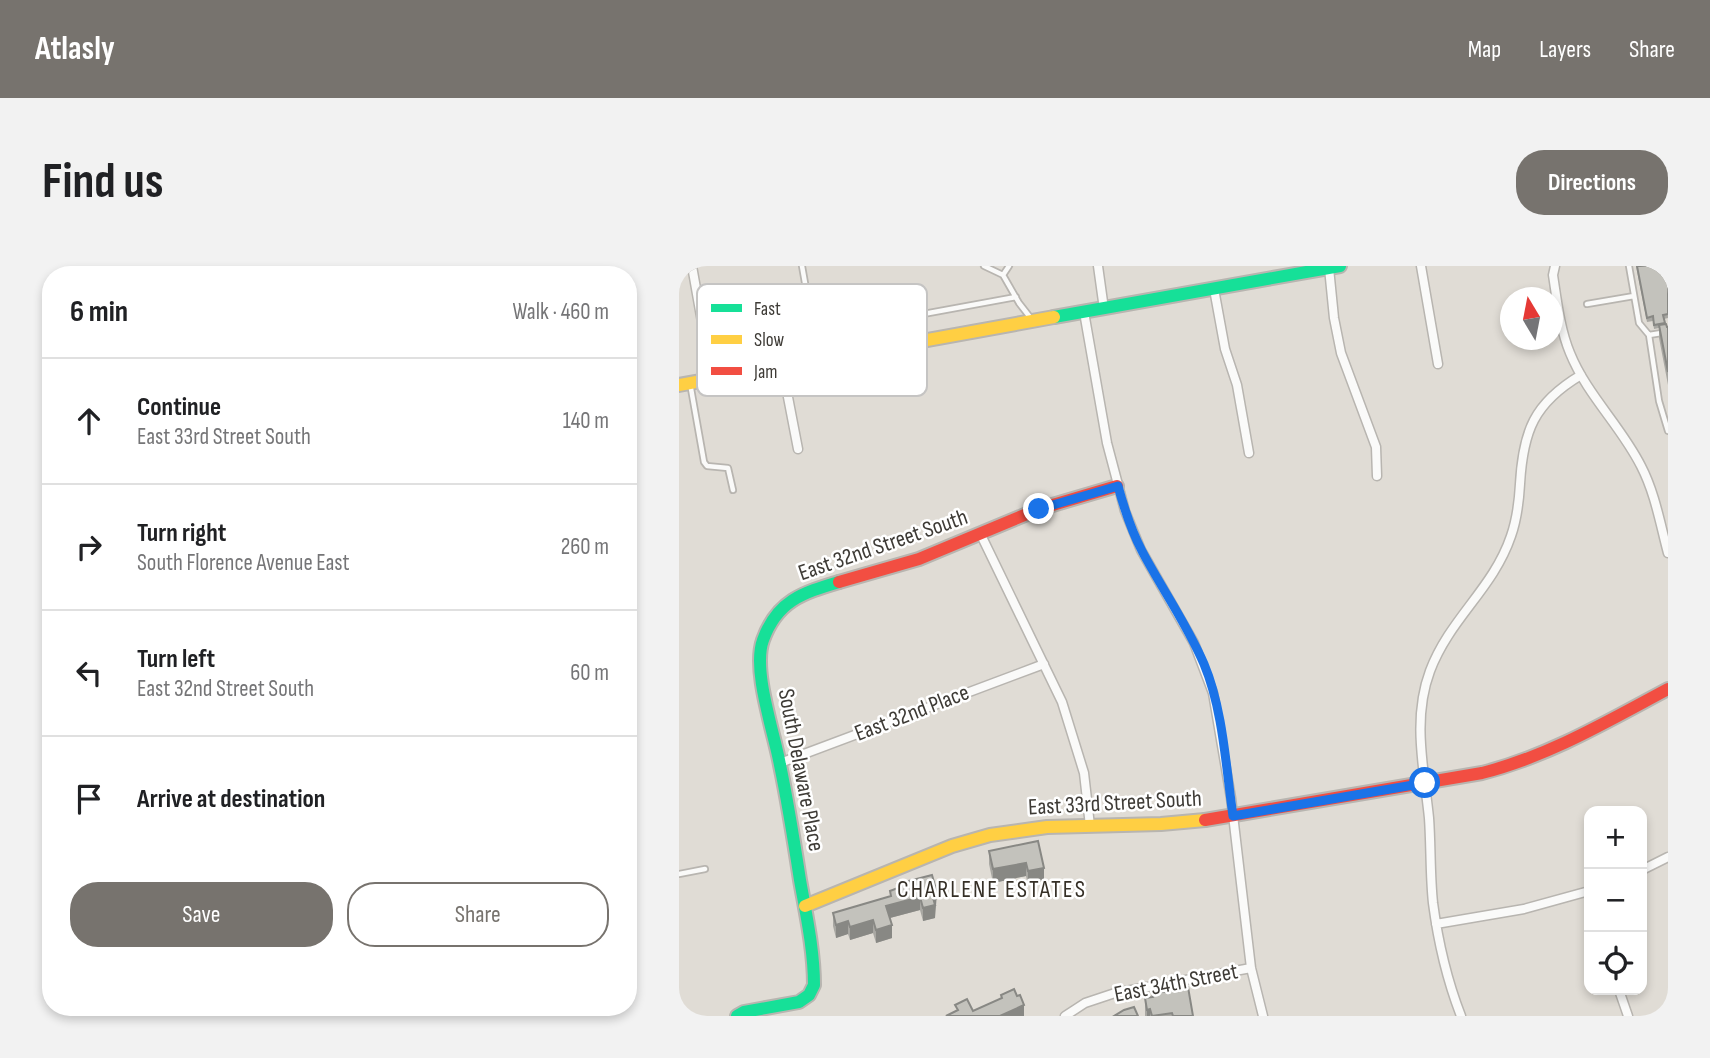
<!DOCTYPE html>
<html lang="en">
<head>
<meta charset="utf-8">
<style>
	:root { --surface:#fff; --page:#f2f2f2; --text:#202124; --muted:#757577; --line:#e0e0e0; --accent:#77736e }
	body { margin:0; font-family:"Sofia Sans Condensed",sans-serif; background:var(--page); color:var(--text) }
	.controls { position:absolute; right:21px; bottom:21px; display:grid; overflow:hidden; border-radius:14px; box-shadow:0 4px 10px #0003 }
	.controls button { width:63px; height:63px; display:grid; place-items:center; padding:0; border:0; border-bottom:2px solid var(--line); background:var(--surface); color:var(--text); font:35px sans-serif }
	.compass { position:absolute; left:821px; top:21px; width:63px; height:63px; border-radius:50%; background:var(--surface); box-shadow:0 4px 10px #0003; rotate:350deg }
	.stop { position:absolute; width:21px; height:21px; margin:-16px; border:5px solid #1a73e8; border-radius:50%; background:#fff }
	.stop.end { background:#1a73e8; border-color:#fff; box-shadow:0 2px 7px #0008 }
	.list { margin:0; padding:0; list-style:none }
	h2 { display:flex; justify-content:space-between; align-items:center; height:91px; margin:0; padding:0 28px; font-size:30px }
	h2 small { font-size:23px; font-weight:400; color:var(--muted) }
	.list li { display:grid; grid-template-columns:46px 1fr auto; gap:21px; align-items:center; box-sizing:border-box; height:126px; padding:0 28px; border-top:2px solid var(--line) }
	.list b { display:block; font-size:26px; white-space:nowrap }
	.list p { margin:0; font-size:23px; white-space:nowrap; color:var(--muted) }
	.list em { font-size:23px; font-style:normal; color:var(--muted) }
	.actions { display:flex; gap:14px; padding:21px 28px }
	.actions a { flex:1; padding:16px 0; border:2px solid var(--accent); border-radius:28px; text-align:center; font-size:24px; color:var(--accent) }
	.actions .main { background:var(--accent); color:#fff }
	.icon { flex:none; width:38px; height:38px; fill:none; stroke:currentColor; stroke-width:2; stroke-linecap:round; stroke-linejoin:round }
	.map { position:relative; flex:none; width:989px; height:750px; overflow:hidden; border-radius:28px }
	header { display:flex; align-items:center; gap:42px; box-sizing:border-box; height:98px; padding:0 35px; background:var(--accent); color:#fff }
	header strong { font-size:33px }
	nav { display:flex; gap:38px; margin-inline-start:auto; font-size:24px }
	.intro { display:flex; align-items:center; justify-content:space-between; box-sizing:border-box; height:168px; padding:0 42px }
	h1 { margin:0; font-size:49px }
	.button { padding:18px 32px; border-radius:28px; background:var(--accent); color:#fff; font-size:24px; font-weight:700 }
	main { display:flex; gap:42px; padding:0 42px }
	aside { flex:1; background:var(--surface); border-radius:28px; box-shadow:0 4px 10px #0003 }
	.map>svg:first-child { display:block }
	.lines { fill:none; stroke-linecap:round; stroke-linejoin:round }
	.lane-casing { stroke:#b8b5b0; stroke-width:8 }
	.street-casing { stroke:#b8b5b0; stroke-width:11 }
	.fast-casing { stroke:#b8b5b0; stroke-width:16 }
	.slow-casing { stroke:#b8b5b0; stroke-width:16 }
	.jam-casing { stroke:#b8b5b0; stroke-width:16 }
	.lane { stroke:#fafaf9; stroke-width:4.5 }
	.street { stroke:#fafaf9; stroke-width:8 }
	.fast { stroke:#16e098; stroke-width:12 }
	.slow { stroke:#ffcf43; stroke-width:12 }
	.jam { stroke:#f24e42; stroke-width:12 }
	.wall { fill:#a8a7a2 }
	.shaded-wall { fill:#888884 }
	.building { fill:#c3c2bc; stroke:#888884; stroke-width:2 }
	.route { stroke:#1a73e8; stroke-width:9 }
	.labels { text-anchor:middle; dominant-baseline:central; stroke-width:5; stroke-linejoin:round; paint-order:stroke }
	.street-label { font-size:23px; fill:#3e3b36; stroke:#fff }
	.neighbourhood-label { font-size:24px; letter-spacing:2px; fill:#352f26; stroke:#fff }
	.key { fill:#fff; stroke:#c5c4c3; stroke-width:2 }
	.key-label { font-size:19px; fill:#3e3b36 }
</style>
</head>
<body>
<header>
<strong>Atlasly</strong>
<nav><a>Map</a><a>Layers</a><a>Share</a></nav>
</header>
<div class="intro"><h1>Find us</h1><a class="button">Directions</a></div>
<main>
<aside>
<h2>6 min<small>Walk · 460 m</small></h2>
<ul class="list">
<li><svg class="icon" aria-label="ahead" viewBox="0 0 24 24"><path d="M12 20V5M6 11l6-6 6 6"/></svg><div><b>Continue</b><p>East 33rd Street South</p></div><em>140 m</em></li>
<li><svg class="icon" aria-label="right" viewBox="0 0 24 24"><path d="M7 20v-9h11M14 6l5 5-5 5"/></svg><div><b>Turn right</b><p>South Florence Avenue East</p></div><em>260 m</em></li>
<li><svg class="icon" aria-label="left" viewBox="0 0 24 24"><path d="M17 20v-9H6M10 6l-5 5 5 5"/></svg><div><b>Turn left</b><p>East 32nd Street South</p></div><em>60 m</em></li>
<li><svg class="icon" aria-label="arrive" viewBox="0 0 24 24"><path d="M6 21V4h12l-3 4 3 4H6"/></svg><div><b>Arrive at destination</b></div></li>
</ul>
<div class="actions"><a class="main">Save</a><a>Share</a></div>
</aside>
<div class="map">
<svg width="989" height="750" viewBox="0 0 989 750">
	<rect width="100%" height="100%" fill="#e0dcd5"/>
	<g class="lines">
		<defs>
			<path id="lane" d="M 123,0 L 136,73
				M 305,0 L 324,9 L 340,37 L 354,55
				M 950,0 L 960,57 L 970,69 L 989,66
				M 324,9 L 330,0
				M 908,38 L 955,30
				M 228,51 L 337,31
				M 135,67 L 228,51 L 234,76
				M 970,69 L 980,135 L 989,165
				M 133,92 L 131,80 L 136,73 L 142,78 L 146,92
				M 11,117 L 25,196 L 28,200 L 49,202 L 54,224
				M 0,608 L 26,603"/>
			<path id="street" d="M 13,0 L 33,112
				M 419,0 L 425,43
				M 742,0 L 759,98
				M 876,0 L 874,9 C 878,35 881,63 891,87 C 908,129 942,160 962,200 C 976,227 981,257 989,287
				M 650,2 L 655,52 L 662,87 L 697,181 L 698,210
				M 535,23 L 546,83 L 558,119 L 570,187
				M 405,46 L 428,177 L 446,245 L 462,284 L 515,377 L 534,427 L 552,532 L 572,702 L 584,750
				M 103,100 L 119,183
				M 302,269 L 383,436 L 405,507 L 411,560
				M 101,497 L 365,398
				M 963,604 L 989,591
				M 757,658 L 845,643 L 910,625
				M 940,724 L 949,750
				M 386,750 L 406,737 L 436,727 L 572,702
				M 782,750 C 768,714 759,675 754,637 C 751,609 752,580 750,552 C 745,503 733,453 751,405 C 771,352 814,323 832,270 C 838,253 840,236 841,218 C 844,165 855,137 902,109"/>
			<path id="fast" d="M 375,51 L 661,0
				M 58,750 L 65,746 L 120,736 L 130,729 L 135,719 C 135,684 127,648 121,614 C 115,575 109,537 101,499 C 95,466 73,404 84,374 C 98,335 123,327 160,316"/>
			<path id="slow" d="M 0,119 L 375,51
				M 126,640 L 273,580 L 311,569 L 368,561 L 482,558 L 526,554"/>
			<path id="jam" d="M 160,316 L 240,293 L 360,243 L 438,220
				M 526,554 L 803,507 C 870,490 929,455 989,423"/>
		</defs>
		<use href="#lane" class="lane-casing"/>
		<use href="#street" class="street-casing"/>
		<use href="#fast" class="fast-casing"/>
		<use href="#slow" class="slow-casing"/>
		<use href="#jam" class="jam-casing"/>
		<use href="#lane" class="lane"/>
		<use href="#street" class="street"/>
		<use href="#fast" class="fast"/>
		<use href="#slow" class="slow"/>
		<use href="#jam" class="jam"/>
	</g>
	<path class="wall" d="M 957,0 L 989,0 L 989,52 L 985,53 L 986,58 L 988,61 L 989,61 L 989,119 L 980,72 L 980,62 L 975,63 L 974,55 L 968,56 Z
		M 359,575 L 365,615 L 349,619 L 347,610 L 314,617 L 310,598 L 310,585 Z
		M 218,618 L 258,640 L 256,640 L 256,652 L 244,655 L 241,644 L 211,652 L 213,672 L 197,677 L 194,667 L 171,674 L 169,668 L 157,672 L 154,660 L 154,647 L 211,630 L 211,625 L 218,623 Z
		M 466,732 L 514,750 L 466,750 Z"/>
	<path class="shaded-wall" d="M 347,597 L 347,610 L 314,617 L 314,603 Z
		M 365,602 L 365,615 L 349,619 L 349,605 Z
		M 258,627 L 256,652 L 244,655 L 244,642 L 253,628 Z
		M 241,631 L 241,644 L 207,653 L 207,640 Z
		M 194,654 L 194,667 L 171,674 L 171,661 Z
		M 169,655 L 169,668 L 157,672 L 157,659 Z
		M 213,659 L 213,672 L 197,677 L 197,664 Z
		M 345,739 L 345,750 L 321,750 Z
		M 471,743 L 471,750 L 468,750 L 468,744 Z"/>
	<path class="building" d="M 958,0 L 989,0 L 989,48 L 984,49 L 986,57 L 975,59 L 974,50 L 968,52 Z
		M 987,58 L 988,61 L 989,61 L 989,106 L 980,59 Z
		M 359,575 L 365,602 L 349,605 L 347,597 L 314,603 L 310,585 Z
		M 253,609 L 258,627 L 253,628 L 256,639 L 244,642 L 241,631 L 207,640 L 213,659 L 197,664 L 194,654 L 171,661 L 169,655 L 157,659 L 154,647 L 212,630 L 211,625 L 219,622 L 218,618 Z
		M 509,721 L 514,750 L 494,750 L 493,747 L 473,750 L 471,743 L 468,744 L 466,732 L 474,731 L 473,728 Z
		M 335,723 L 338,730 L 341,729 L 345,739 L 321,750 L 267,750 L 279,744 L 276,739 L 288,733 L 294,745 L 323,732 L 322,729 Z
		M 455,741 L 459,750 L 435,750 L 445,744 Z"/>
	<g class="lines">
		<path class="route" d="M 360,243 L 439,220 C 445,242 452,264 463,285 C 483,323 508,358 525,398 C 544,443 547,502 554,550 L 746,517"/>
	</g>
	<g class="labels">
		<g class="street-label">
			<text transform="translate(204 279) rotate(-19)">East 32nd Street South</text>
			<text transform="translate(233 447) rotate(-21)">East 32nd Place</text>
			<text transform="translate(122 504) rotate(79)">South Delaware Place</text>
			<text transform="translate(436 537) rotate(-3)">East 33rd Street South</text>
			<text transform="translate(497 717) rotate(-11)">East 34th Street</text>
		</g>
		<g class="neighbourhood-label">
			<text x="313" y="623">CHARLENE ESTATES</text>
		</g>
	</g>
	<rect x="18" y="18" width="230" height="112" rx="10" class="key"/>
	<rect x="32" y="38" width="31" height="8" fill="#16e098"/>
	<rect x="32" y="69" width="31" height="9" fill="#ffcf43"/>
	<rect x="32" y="101" width="31" height="8" fill="#f24e42"/>
	<g class="key-label">
		<text x="75" y="49">Fast</text>
		<text x="75" y="80">Slow</text>
		<text x="75" y="112">Jam</text>
	</g>
</svg>
<div class="controls">
<button>+</button>
<button>−</button>
<button><svg class="icon" aria-label="locate" viewBox="0 0 24 24"><circle cx="12" cy="12" r="6"/><path d="M12 2v4M12 18v4M2 12h4M18 12h4"/></svg></button>
</div>
<svg class="compass" viewBox="-18 -18 36 36"><path d="M0-13l5 13h-10z" fill="#e53935"/><path d="M0 13l5-13h-10z" fill="#757577"/></svg>
<div class="stop" style="left:746px;top:517px"></div>
<div class="stop end" style="left:360px;top:243px"></div>
</div>
</main>
</body>
</html>
